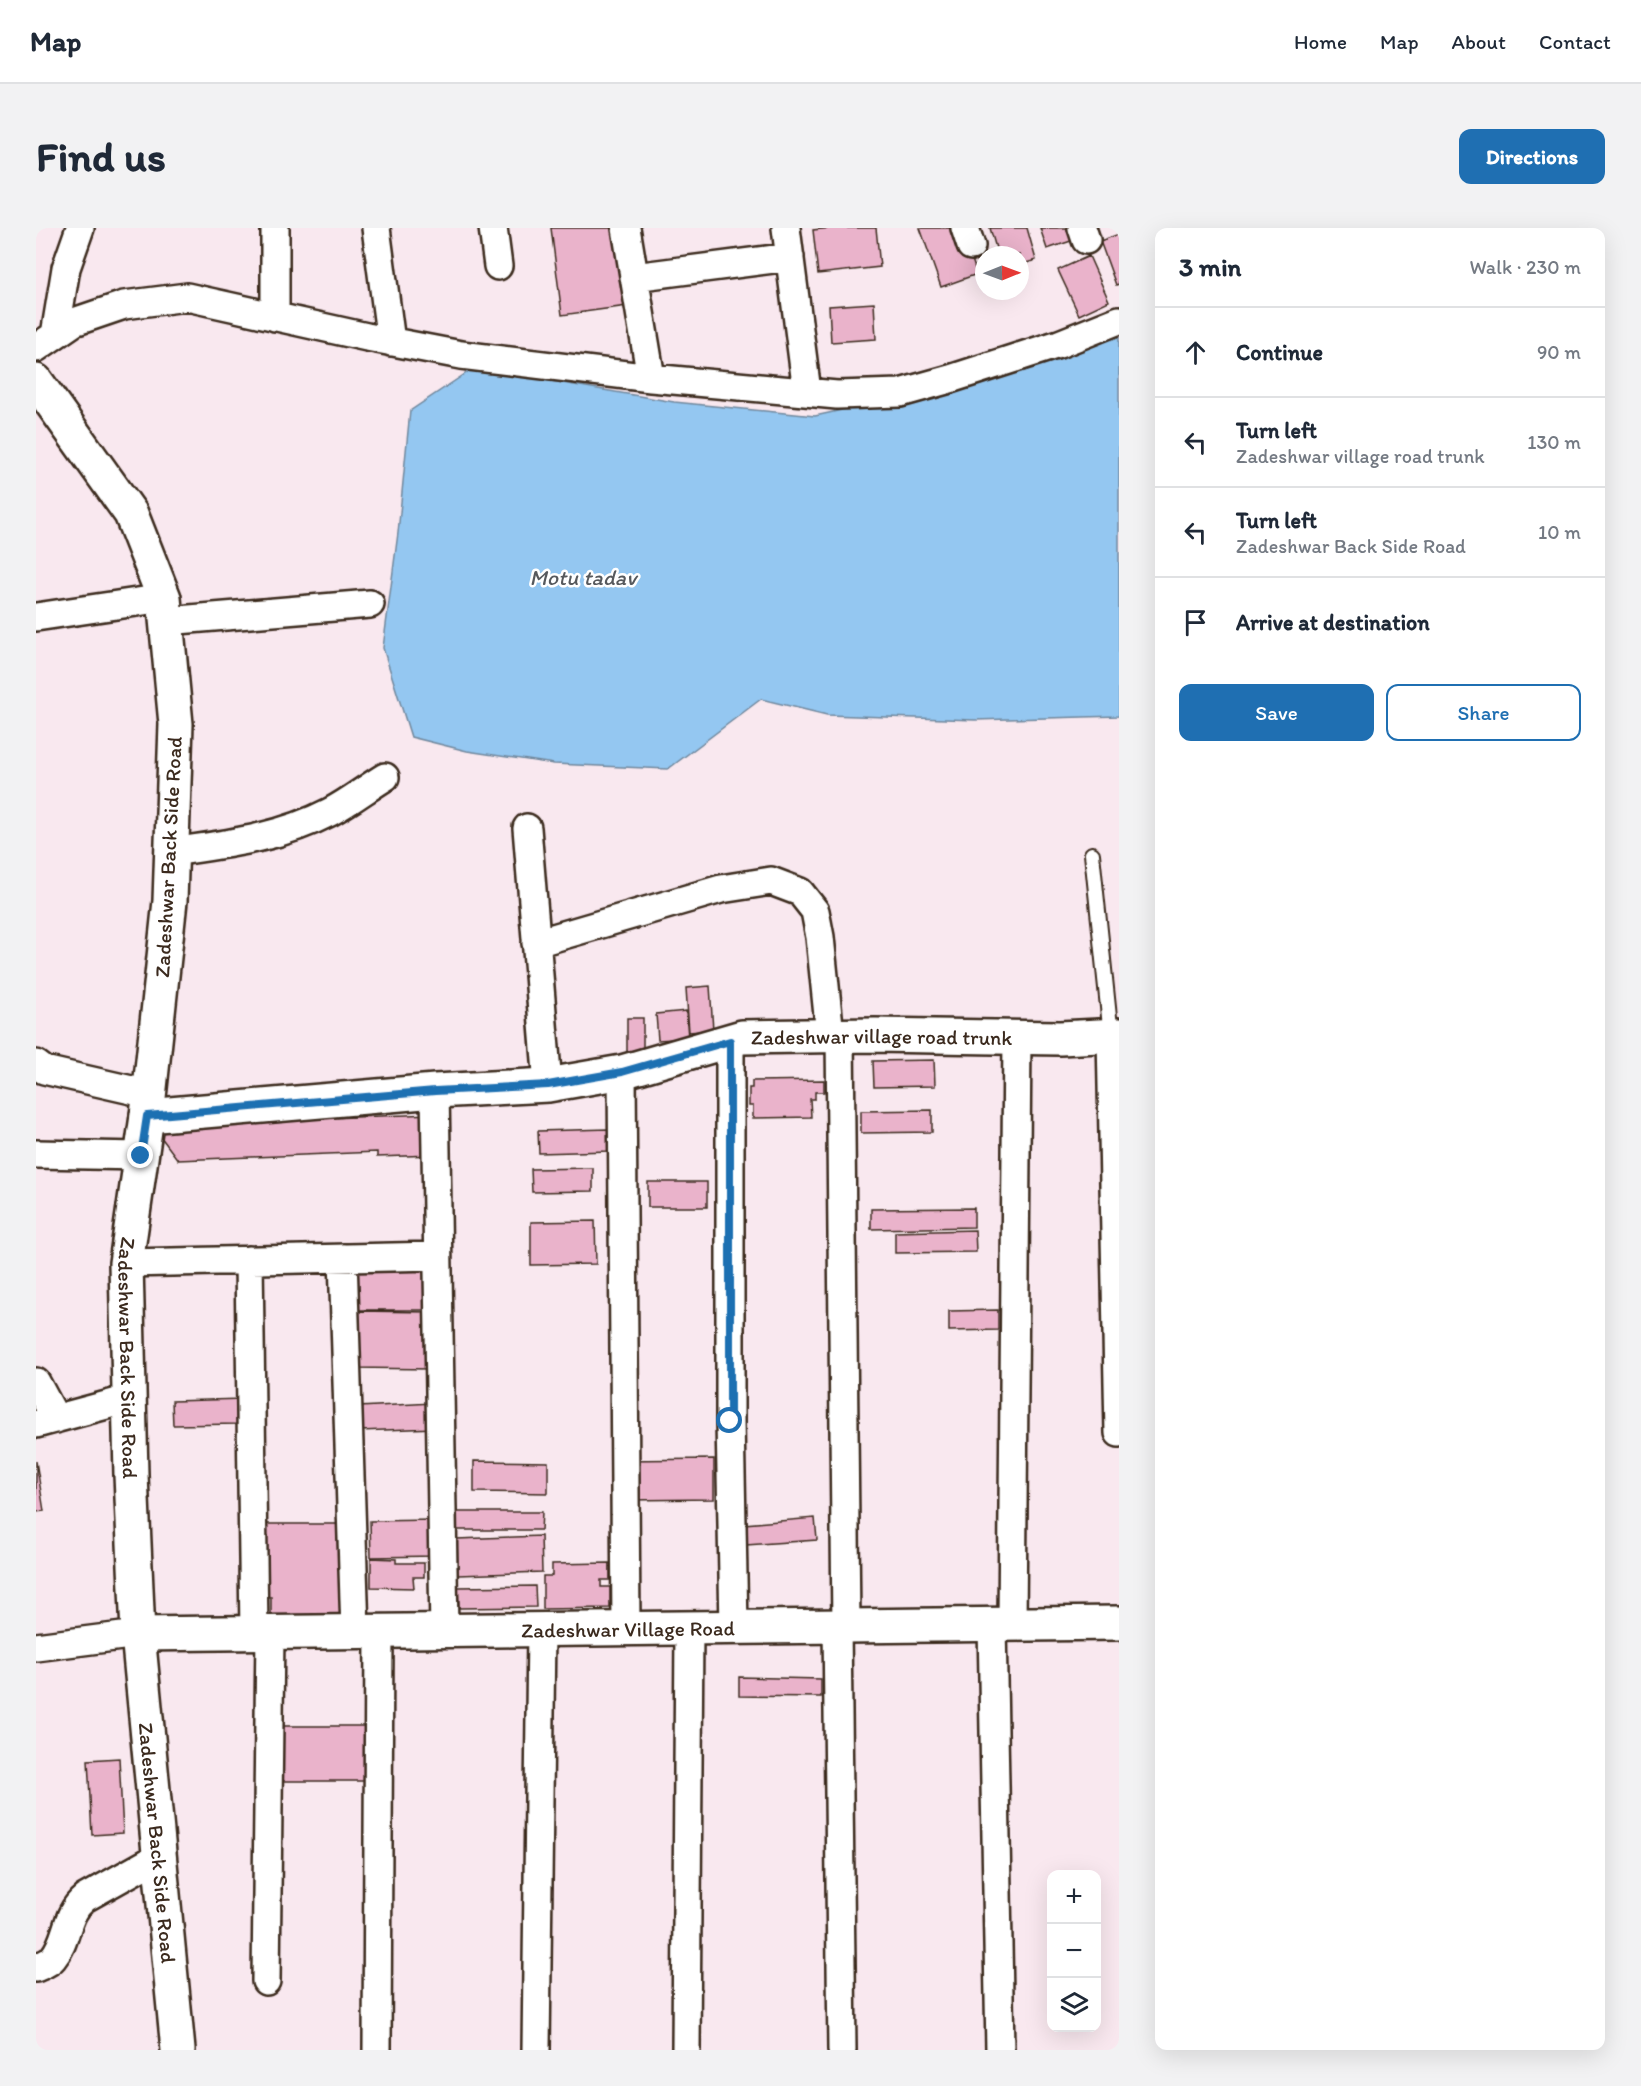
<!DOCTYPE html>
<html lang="en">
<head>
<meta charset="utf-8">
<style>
	:root { --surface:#fff; --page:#f2f2f3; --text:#1f2937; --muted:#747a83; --line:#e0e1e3; --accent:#1f6fb2 }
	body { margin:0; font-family:Itim,sans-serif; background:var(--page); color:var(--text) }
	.controls { position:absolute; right:18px; bottom:18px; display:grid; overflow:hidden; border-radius:12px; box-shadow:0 6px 24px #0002 }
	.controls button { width:54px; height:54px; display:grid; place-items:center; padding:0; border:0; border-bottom:2px solid var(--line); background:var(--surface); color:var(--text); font:30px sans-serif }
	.compass { position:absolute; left:939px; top:18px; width:54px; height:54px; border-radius:50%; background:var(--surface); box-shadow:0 6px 24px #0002; rotate:89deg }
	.stop { position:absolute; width:18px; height:18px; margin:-14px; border:4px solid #1f6fb2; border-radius:50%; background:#fff }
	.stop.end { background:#1f6fb2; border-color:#fff; box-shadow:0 2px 6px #0008 }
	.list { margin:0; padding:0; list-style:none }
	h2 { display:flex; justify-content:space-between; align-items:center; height:78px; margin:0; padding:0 24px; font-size:26px }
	h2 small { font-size:20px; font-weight:400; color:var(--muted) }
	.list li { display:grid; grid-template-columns:39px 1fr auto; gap:18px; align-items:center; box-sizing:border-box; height:90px; padding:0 24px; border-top:2px solid var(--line) }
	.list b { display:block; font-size:22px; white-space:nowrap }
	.list p { margin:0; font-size:20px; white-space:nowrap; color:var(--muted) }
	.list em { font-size:20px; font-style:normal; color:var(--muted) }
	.actions { display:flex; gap:12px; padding:18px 24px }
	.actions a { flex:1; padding:14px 0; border:2px solid var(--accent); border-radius:12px; text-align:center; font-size:21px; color:var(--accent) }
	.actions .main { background:var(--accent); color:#fff }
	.icon { flex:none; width:33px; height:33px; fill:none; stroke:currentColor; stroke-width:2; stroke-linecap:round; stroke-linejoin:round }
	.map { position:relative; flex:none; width:1083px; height:1822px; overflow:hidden; border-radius:12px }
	header { display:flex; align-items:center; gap:36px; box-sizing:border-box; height:84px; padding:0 30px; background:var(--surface); border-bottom:2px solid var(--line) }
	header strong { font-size:28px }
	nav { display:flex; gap:33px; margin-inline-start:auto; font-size:21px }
	.intro { display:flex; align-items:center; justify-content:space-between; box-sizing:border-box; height:144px; padding:0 36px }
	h1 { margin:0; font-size:42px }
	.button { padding:15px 27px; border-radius:12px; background:var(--accent); color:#fff; font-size:21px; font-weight:700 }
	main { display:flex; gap:36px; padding:0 36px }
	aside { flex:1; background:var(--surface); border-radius:12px; box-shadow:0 6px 24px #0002 }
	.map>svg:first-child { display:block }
	.water { fill:#94c7f1; stroke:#70889d; stroke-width:1.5 }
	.building { fill:#eab3cb; stroke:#3b2a1e; stroke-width:1.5 }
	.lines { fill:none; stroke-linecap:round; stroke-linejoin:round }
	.service-casing { stroke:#3b2a1e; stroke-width:18 }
	.minor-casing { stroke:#3b2a1e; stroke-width:32 }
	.tertiary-casing { stroke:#3b2a1e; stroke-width:38 }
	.service { stroke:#fff; stroke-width:14 }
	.minor { stroke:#fff; stroke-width:27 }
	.tertiary { stroke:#fff; stroke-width:33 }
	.route { stroke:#1f6fb2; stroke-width:8 }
	.labels { text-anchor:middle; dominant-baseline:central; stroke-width:5; stroke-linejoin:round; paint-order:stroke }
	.street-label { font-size:21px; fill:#3b2a1e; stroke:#fff }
	.water-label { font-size:22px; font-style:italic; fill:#56595d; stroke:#fff }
</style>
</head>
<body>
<header>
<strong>Map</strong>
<nav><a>Home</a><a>Map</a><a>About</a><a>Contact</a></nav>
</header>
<div class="intro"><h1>Find us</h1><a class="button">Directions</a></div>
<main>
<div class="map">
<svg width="1083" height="1822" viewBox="0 0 1083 1822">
	<rect width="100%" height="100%" fill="#f9e8ef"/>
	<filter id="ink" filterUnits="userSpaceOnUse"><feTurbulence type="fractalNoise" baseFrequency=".0167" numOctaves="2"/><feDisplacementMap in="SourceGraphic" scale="12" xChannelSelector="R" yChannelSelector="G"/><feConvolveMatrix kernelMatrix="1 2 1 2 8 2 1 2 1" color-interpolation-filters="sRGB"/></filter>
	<g filter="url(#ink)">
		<path class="water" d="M 1083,98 L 1083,488 L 939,492 L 791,487 L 725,471 L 632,541 L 518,536 L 431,523 L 375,509 L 347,420 L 362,305 L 374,183 L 438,140 L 638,174 L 779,188 L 947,151 Z"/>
		<path class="building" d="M 515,0 L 581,0 L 591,78 L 526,87 Z
			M 795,0 L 840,0 L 844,39 L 782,46 L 777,2 Z
			M 884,0 L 925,0 L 941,46 L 905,59 Z
			M 954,0 L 991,0 L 1000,32 L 984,37 L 984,27 L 962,27 Z
			M 1004,0 L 1038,0 L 1041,11 L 1011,21 Z
			M 1083,6 L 1083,56 L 1080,57 L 1064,13 Z
			M 1053,28 L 1073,73 L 1043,87 L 1022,42 Z
			M 838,75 L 840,111 L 795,114 L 793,78 Z
			M 674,758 L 677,802 L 653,804 L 650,760 Z
			M 650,783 L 652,810 L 622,812 L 620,786 Z
			M 591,790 L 607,790 L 607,826 L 591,826 Z
			M 898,832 L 899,858 L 838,859 L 837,833 Z
			M 788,852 L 788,864 L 779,864 L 779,871 L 774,871 L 775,889 L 717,890 L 717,878 L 713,878 L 713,860 L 716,860 L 716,853 Z
			M 896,882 L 896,904 L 825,905 L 825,883 Z
			M 396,886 L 397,927 L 341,929 L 341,924 L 142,932 L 116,897 Z
			M 573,901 L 574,923 L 503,925 L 502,903 Z
			M 557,940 L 557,963 L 496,964 L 495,941 Z
			M 612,954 L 671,954 L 671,979 L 612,979 Z
			M 938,980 L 938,999 L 835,1001 L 835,981 Z
			M 559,993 L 560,1036 L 495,1037 L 495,994 Z
			M 939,1002 L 940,1024 L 859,1025 L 859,1004 Z
			M 317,1037 L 391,1038 L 391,1082 L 316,1082 Z
			M 962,1082 L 962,1102 L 913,1103 L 913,1083 Z
			M 319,1083 L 395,1084 L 395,1141 L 319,1140 Z
			M 208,1171 L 204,1196 L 137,1197 L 136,1173 Z
			M 397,1175 L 398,1200 L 324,1203 L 323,1179 Z
			M 678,1231 L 678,1271 L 589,1272 L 589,1232 Z
			M 0,1233 L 8,1283 L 0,1284 Z
			M 438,1233 L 512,1234 L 512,1265 L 438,1264 Z
			M 421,1284 L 506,1284 L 505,1302 L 421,1302 Z
			M 779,1290 L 781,1312 L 710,1317 L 708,1296 Z
			M 399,1292 L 400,1328 L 335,1329 L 334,1293 Z
			M 223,1296 L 317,1296 L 309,1388 L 235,1388 L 235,1369 L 225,1369 L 225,1348 L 232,1348 L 232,1331 L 223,1331 Z
			M 505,1308 L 506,1344 L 422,1347 L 421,1311 Z
			M 335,1330 L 360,1331 L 360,1335 L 388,1335 L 388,1349 L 377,1349 L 378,1360 L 335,1359 Z
			M 574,1335 L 574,1352 L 565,1352 L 565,1359 L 574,1359 L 574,1380 L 507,1381 L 507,1348 L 516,1348 L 516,1336 Z
			M 499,1358 L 500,1379 L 423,1380 L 422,1359 Z
			M 703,1449 L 785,1451 L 785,1469 L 703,1468 Z
			M 237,1498 L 330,1498 L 330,1553 L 237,1553 Z
			M 83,1530 L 87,1605 L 56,1607 L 52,1532 Z"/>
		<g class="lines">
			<defs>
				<path id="service" d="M 1056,626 L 1075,808"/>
				<path id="minor" d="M 239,0 L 239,89
					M 340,0 L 355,114
					M 457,0 L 462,38
					M 590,0 L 615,150
					M 750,0 L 771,164
					M 929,0 L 935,18
					M 1046,0 L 1050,12
					M 598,49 L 754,29
					M 19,107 L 30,40 L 44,0
					M 0,120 L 38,94 L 88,77 L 151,69 L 331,109 L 425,127 L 615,150 L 801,167 L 864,165 L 914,151 L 1023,116 L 1083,92
					M 0,389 L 128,370
					M 130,393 L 334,376
					M 491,600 L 512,857
					M 136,624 C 191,616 244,610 294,584 C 313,574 331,560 349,549
					M 500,715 L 685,661 L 735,653 L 764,664 L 779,683 L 784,709 L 794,807
					M 804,807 L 810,1398
					M 1075,808 L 1083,1205
					M 694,813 L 694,1193 L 698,1400
					M 0,836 L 8,842 L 113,866
					M 586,844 L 590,1400
					M 399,863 L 408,1403
					M 0,926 L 105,928
					M 307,1030 L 319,1403
					M 213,1032 L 218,1405
					M 90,1035 L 401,1028
					M 0,1154 L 20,1191
					M 0,1196 L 93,1171
					M 976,1396 L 981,809
					M 956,1397 L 964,1822
					M 801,1398 L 806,1822
					M 0,1419 L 102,1406
					M 0,1740 C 6,1737 13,1735 17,1730 C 33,1711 28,1687 49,1670 L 124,1628
					M 230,1753 L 234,1404
					M 341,1822 L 343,1403
					M 500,1822 L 505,1402
					M 650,1822 L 653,1400"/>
				<g id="tertiary">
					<path id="s1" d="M 0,153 L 95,286 L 128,370 L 140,496 L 134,673 L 111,888 L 90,1035 L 95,1247 L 102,1406 L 142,1822"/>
					<path id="s2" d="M 111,888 L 399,863 L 512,857 L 586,844 L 706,809 L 839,807 L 1024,810 L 1083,807"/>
					<path id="s3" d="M 102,1406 L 1083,1395"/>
				</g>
			</defs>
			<use href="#service" class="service-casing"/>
			<use href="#minor" class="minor-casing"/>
			<use href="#tertiary" class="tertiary-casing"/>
			<use href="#service" class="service"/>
			<use href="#minor" class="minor"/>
			<use href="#tertiary" class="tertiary"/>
		</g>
	</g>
	<g class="lines" filter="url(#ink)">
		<path class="route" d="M 105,928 L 111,888 L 399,863 L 512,857 L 586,844 L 694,813 L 694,1193"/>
	</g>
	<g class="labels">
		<g class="street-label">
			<text transform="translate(132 629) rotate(-87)">Zadeshwar Back Side Road</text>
			<text stroke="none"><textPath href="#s2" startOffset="742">Zadeshwar village road trunk</textPath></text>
			<text stroke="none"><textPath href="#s1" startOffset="1017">Zadeshwar Back Side Road</textPath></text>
			<text stroke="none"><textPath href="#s3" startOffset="490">Zadeshwar Village Road</textPath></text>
			<text stroke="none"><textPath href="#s1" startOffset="1503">Zadeshwar Back Side Road</textPath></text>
		</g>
		<g class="water-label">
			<text x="547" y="349">Motu tadav</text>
		</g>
	</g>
</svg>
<div class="controls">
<button>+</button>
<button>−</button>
<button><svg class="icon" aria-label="layers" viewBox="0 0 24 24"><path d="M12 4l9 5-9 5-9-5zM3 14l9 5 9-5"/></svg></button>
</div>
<svg class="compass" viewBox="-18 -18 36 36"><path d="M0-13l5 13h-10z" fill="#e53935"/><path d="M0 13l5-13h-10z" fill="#747a83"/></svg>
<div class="stop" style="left:694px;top:1193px"></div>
<div class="stop end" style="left:105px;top:928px"></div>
</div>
<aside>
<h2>3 min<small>Walk · 230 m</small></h2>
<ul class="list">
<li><svg class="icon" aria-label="ahead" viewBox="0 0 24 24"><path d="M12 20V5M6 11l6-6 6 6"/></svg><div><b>Continue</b></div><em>90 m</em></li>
<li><svg class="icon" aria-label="left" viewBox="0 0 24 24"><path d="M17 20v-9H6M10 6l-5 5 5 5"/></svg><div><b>Turn left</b><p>Zadeshwar village road trunk</p></div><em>130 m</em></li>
<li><svg class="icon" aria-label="left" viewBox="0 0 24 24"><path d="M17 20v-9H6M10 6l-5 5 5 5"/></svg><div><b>Turn left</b><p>Zadeshwar Back Side Road</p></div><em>10 m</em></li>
<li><svg class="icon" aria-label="arrive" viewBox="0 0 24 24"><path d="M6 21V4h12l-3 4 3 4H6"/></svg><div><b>Arrive at destination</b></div></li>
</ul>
<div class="actions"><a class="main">Save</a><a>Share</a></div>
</aside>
</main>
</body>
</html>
